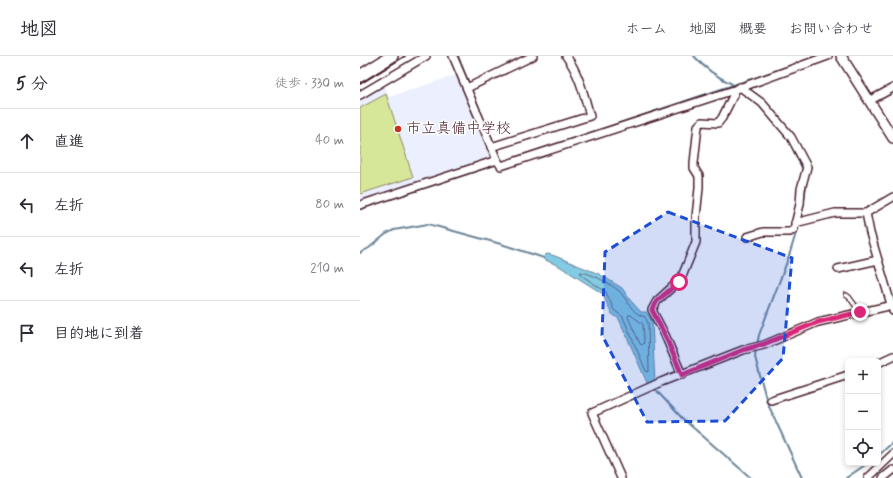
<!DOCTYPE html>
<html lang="ja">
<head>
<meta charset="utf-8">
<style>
	:root { --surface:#fff; --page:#f2f2f3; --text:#2b2b33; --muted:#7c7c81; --line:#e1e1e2 }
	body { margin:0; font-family:Mynerve,"Klee One",sans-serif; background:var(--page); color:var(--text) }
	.controls { position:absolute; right:12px; bottom:12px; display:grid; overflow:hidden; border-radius:6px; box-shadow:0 2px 6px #0003 }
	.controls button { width:36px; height:36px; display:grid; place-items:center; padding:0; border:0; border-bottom:1px solid var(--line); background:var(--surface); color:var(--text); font:20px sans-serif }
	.stop { position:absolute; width:12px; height:12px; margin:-9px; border:3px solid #db2777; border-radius:50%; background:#fff }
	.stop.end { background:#db2777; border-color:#fff; box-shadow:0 1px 4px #0008 }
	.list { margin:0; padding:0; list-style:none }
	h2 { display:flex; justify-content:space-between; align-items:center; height:52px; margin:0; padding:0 16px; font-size:17px }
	h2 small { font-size:13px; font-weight:400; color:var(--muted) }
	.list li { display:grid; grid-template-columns:26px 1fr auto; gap:12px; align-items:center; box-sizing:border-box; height:64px; padding:0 16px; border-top:1px solid var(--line) }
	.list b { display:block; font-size:15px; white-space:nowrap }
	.list em { font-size:13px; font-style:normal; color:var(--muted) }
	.icon { flex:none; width:22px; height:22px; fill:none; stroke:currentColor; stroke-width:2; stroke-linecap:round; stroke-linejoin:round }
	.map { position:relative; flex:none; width:533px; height:422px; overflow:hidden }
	header { display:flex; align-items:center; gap:24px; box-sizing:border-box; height:56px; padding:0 20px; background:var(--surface); border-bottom:1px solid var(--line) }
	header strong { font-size:19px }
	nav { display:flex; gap:22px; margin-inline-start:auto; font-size:14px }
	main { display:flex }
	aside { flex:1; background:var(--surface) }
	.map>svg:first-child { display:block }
	.built { fill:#ebeffe }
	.green { fill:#d6e79a; stroke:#908362 }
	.water { fill:#83cae4; stroke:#6c869a }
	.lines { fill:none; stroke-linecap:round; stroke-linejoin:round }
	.shore { stroke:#616375; stroke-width:1 }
	.stream { stroke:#6c869a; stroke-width:2 }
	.service-casing { stroke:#4a1f2b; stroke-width:6 }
	.minor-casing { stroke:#4a1f2b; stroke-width:10 }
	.secondary-casing { stroke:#4a1f2b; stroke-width:12 }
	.trunk-casing { stroke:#4a1f2b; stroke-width:14 }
	.service { stroke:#fff; stroke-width:3.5 }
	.minor { stroke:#fff; stroke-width:7 }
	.secondary { stroke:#fff; stroke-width:9 }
	.trunk { stroke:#fff; stroke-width:11 }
	.rail { stroke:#4a1f2b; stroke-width:2 }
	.route { stroke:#db2777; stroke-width:5 }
	.marked { fill:#1d4ed8; fill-opacity:0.2; stroke:#1d4ed8; stroke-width:3; stroke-dasharray:8 5; stroke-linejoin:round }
	.poi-dot { fill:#c8321e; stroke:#fff; stroke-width:1.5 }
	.labels { text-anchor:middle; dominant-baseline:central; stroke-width:3; stroke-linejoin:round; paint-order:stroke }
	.poi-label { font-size:15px; fill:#4a1f2b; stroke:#fff; text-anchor:start }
</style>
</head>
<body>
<header>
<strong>地図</strong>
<nav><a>ホーム</a><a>地図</a><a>概要</a><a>お問い合わせ</a></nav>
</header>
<main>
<aside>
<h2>5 分<small>徒歩 · 330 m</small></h2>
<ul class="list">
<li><svg class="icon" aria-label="ahead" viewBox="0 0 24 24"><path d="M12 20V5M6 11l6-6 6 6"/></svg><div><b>直進</b></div><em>40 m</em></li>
<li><svg class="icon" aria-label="left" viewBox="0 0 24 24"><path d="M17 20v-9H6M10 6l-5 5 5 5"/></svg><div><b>左折</b></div><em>80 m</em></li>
<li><svg class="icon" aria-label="left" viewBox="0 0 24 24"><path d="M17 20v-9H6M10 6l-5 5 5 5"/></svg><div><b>左折</b></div><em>210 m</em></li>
<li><svg class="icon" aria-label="arrive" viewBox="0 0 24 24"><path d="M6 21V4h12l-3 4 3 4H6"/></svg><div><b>目的地に到着</b></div></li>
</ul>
</aside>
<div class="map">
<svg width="533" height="422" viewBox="0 0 533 422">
	<rect width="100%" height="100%" fill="#fff"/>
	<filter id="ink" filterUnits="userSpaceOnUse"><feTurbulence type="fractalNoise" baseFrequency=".025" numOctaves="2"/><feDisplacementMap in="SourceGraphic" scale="8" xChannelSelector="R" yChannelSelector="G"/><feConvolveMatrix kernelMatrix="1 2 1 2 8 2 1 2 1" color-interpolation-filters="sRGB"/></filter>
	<g filter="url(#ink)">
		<path class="built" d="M 96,19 L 100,22 L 134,102 L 0,147 L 0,44 L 24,29 L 29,41 Z"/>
		<path class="green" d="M 26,38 L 53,121 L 0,138 L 0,52 Z"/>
		<path class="water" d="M 188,198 L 195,200 L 239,218 L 262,232 L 270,244 L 281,256 L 286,256 L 292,265 L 295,328 L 288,329 L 259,263 L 251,257 L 243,238 L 199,210 L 183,203 L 185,199 Z"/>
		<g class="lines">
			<path class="shore" d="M 221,216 C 231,217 250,228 258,234 C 268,243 270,257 285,261 L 288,267 L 289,316 L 286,315 L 263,261 L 254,254 L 246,236 L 221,219 Z
				M 269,259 L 271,259 L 283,268 L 284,287 L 282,289 L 280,288 L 268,261 Z"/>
			<path class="stream" d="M 98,0 L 109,28
				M 334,0 C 345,13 357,21 372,28
				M 111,34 L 118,49
				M 398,48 L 428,83 L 444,116
				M 149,104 L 430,10
				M 444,144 L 447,123
				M 0,153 L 138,108
				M 440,164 L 442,153
				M 0,197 L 9,192 L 26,178 L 34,174 L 68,168 L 141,188 L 184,202
				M 397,289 L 399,279 L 428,203 L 437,174
				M 396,293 L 395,301 L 407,346 L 442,422
				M 293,331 L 322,362 L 391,422
				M 518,400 L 533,386
				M 486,422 L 508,407"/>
			<defs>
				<path id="service" d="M 486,239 L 489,241 L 500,256"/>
				<path id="minor" d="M 93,0 L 137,104
					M 380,31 L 402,47 L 431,81 L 447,111 L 441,133 L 440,148 L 434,173 L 430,176 L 403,176 L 387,181
					M 107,32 L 173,0
					M 0,39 L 66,0
					M 509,45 L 533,32
					M 131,91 L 230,60 C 224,39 219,17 206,0
					M 533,141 L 506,157 L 510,177 L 533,255
					M 0,149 L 137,104 L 141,110 L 374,34
					M 435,167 L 475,157 L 506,157
					M 478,213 L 518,204
					M 518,307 L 533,300
					M 322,319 L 305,279 L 292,254 L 297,245 L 321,223 L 336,186 L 336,161 L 339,132 L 339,120 L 334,112 L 334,107 L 338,70 L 342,66 L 358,67 L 362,62 L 374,38 L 374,34 L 468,0
					M 411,344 L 488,319
					M 261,422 L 232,357 L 301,326 L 383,294 L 404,289 L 458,266 L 533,249
					M 508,422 L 533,398
					M 523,422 L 533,414"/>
				<path id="secondary" d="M 481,0 L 533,82"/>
				<path id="trunk" d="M 0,20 L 32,0"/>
			</defs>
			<use href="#service" class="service-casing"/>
			<use href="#minor" class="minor-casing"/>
			<use href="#secondary" class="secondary-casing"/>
			<use href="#trunk" class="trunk-casing"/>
			<use href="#service" class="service"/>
			<use href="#minor" class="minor"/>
			<use href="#secondary" class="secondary"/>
			<use href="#trunk" class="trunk"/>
			<path class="rail" d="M 0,28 L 45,0"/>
		</g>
	</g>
	<g class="lines" filter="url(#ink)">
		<path class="route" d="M 319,226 L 297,245 L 292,254 L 305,279 L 322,319 L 383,294 L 404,288 L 458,266 L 500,256"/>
	</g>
	<path class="marked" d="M 308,156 L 432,202 L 423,302 L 365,365 L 287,366 L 242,279 L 245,196 Z"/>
	<circle class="poi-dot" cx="38" cy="73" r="4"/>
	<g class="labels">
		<g class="poi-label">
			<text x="46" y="73">市立真備中学校</text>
		</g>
	</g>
</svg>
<div class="controls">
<button>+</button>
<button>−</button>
<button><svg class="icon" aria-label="locate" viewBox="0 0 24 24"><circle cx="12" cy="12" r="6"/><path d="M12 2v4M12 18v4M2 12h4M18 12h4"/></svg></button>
</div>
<div class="stop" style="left:319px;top:226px"></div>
<div class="stop end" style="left:500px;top:256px"></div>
</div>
</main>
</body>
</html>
